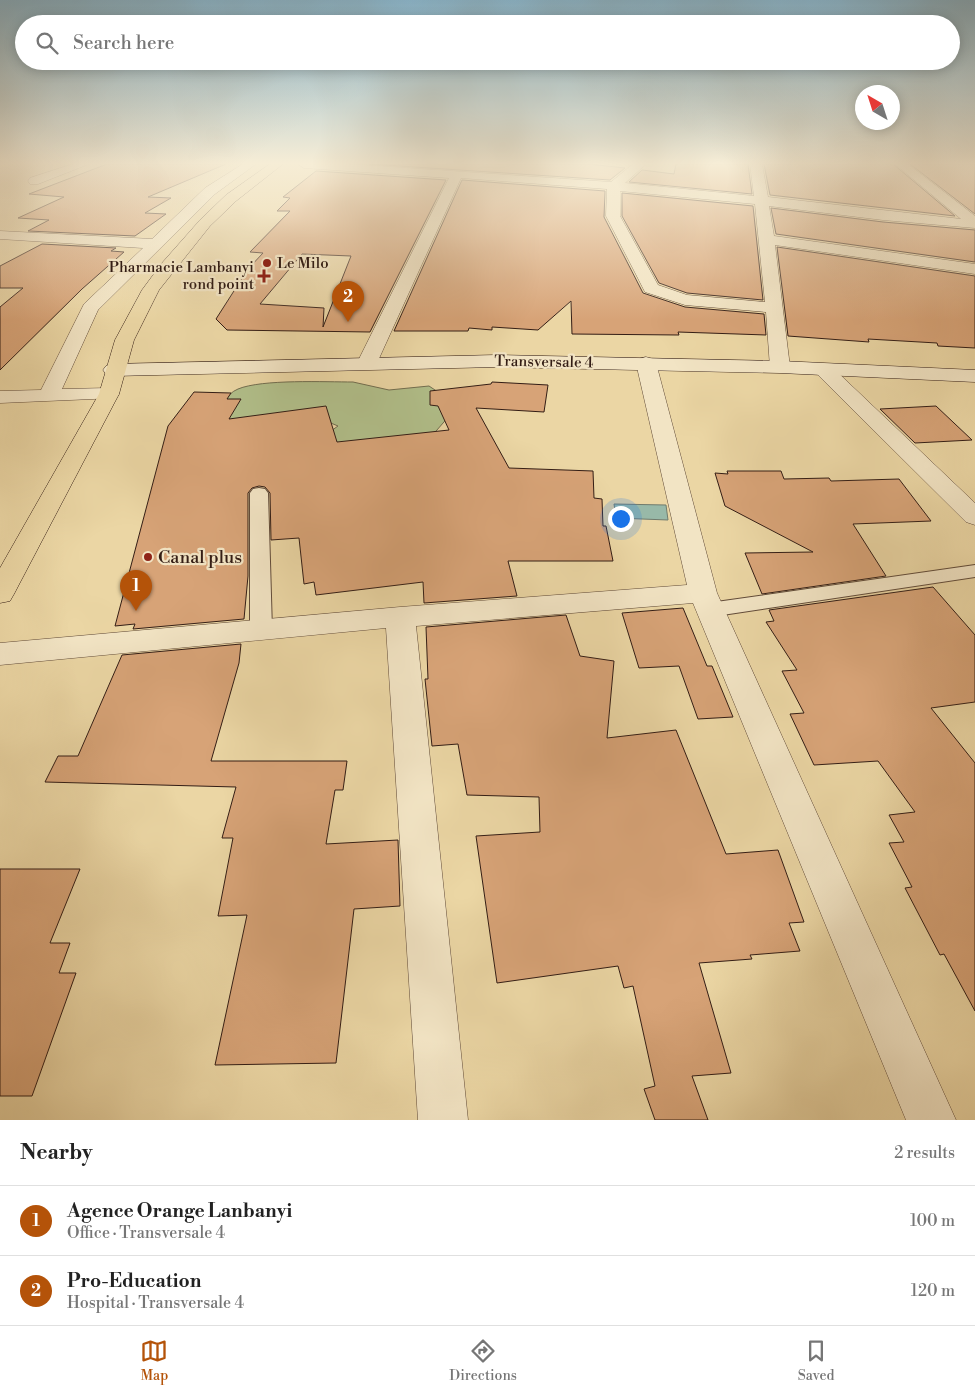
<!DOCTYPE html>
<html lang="en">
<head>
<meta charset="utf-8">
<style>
	:root { --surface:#fff; --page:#f2f2f2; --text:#222; --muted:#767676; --line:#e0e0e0; --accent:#b45309 }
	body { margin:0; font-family:"Libre Bodoni",serif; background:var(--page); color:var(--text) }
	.compass { position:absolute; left:855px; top:85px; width:45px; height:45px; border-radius:50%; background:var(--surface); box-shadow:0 2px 12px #0003; rotate:321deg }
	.you { position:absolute; left:620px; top:518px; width:18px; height:18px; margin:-12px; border:4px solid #fff; border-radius:50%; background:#1a73e8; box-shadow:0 0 0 8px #1a73e833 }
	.badge { display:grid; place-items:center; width:32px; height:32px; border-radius:50%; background:var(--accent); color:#fff; font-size:16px; font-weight:700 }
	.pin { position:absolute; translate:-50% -41px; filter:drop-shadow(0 1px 2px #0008) }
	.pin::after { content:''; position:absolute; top:26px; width:18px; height:15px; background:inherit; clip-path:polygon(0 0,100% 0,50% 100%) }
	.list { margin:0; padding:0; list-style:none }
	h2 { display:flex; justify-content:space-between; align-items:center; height:65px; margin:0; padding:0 20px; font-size:21px }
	h2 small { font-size:16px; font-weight:400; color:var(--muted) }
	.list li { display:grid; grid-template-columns:32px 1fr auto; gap:15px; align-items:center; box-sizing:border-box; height:70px; padding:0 20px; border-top:1px solid var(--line) }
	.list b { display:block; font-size:19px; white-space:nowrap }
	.list p { margin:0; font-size:16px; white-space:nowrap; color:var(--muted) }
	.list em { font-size:16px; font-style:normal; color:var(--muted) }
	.icon { flex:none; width:28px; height:28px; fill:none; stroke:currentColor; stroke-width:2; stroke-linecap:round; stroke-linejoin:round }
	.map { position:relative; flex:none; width:975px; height:1120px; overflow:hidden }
	.search { position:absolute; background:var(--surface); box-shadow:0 2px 12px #0003; left:15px; right:15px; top:15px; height:55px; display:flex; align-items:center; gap:12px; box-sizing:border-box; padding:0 18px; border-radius:28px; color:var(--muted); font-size:19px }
	.sheet { height:205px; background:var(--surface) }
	nav { display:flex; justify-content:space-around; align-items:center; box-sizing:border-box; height:70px; border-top:1px solid var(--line); background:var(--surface); font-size:14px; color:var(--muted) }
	nav a { display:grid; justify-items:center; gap:2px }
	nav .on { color:var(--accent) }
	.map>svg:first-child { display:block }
	.green { fill:#b1bf8a; stroke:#726e50 }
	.water { fill:#98b9a8; stroke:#707b6d }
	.building { fill:#d7a377; stroke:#331d15; fill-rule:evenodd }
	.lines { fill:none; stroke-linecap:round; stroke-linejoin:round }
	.lane-casing { stroke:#614b39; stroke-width:2 }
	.street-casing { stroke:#614b39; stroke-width:1 }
	.secondary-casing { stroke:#331d15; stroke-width:1 }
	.primary-casing { stroke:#331d15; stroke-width:1 }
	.lane { fill:#f2e4c4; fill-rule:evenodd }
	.street { fill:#f2e4c4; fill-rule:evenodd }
	.secondary { fill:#f2e4c4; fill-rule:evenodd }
	.primary { fill:#ebd6a4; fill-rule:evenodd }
	.poi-dot { fill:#8f2418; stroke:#f2e4c4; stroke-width:2 }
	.labels { text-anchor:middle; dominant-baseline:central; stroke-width:4.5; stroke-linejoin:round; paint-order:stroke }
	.far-poi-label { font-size:15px; fill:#331d15; stroke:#f2e4c4; text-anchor:start }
	.far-street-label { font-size:15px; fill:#331d15; stroke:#f2e4c4 }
	.poi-label { font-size:18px; fill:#331d15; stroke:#f2e4c4; text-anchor:start }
</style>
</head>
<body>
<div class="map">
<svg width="975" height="1120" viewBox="0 0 975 1120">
	<rect width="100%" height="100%" fill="#ebd6a4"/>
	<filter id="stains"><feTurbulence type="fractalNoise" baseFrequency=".004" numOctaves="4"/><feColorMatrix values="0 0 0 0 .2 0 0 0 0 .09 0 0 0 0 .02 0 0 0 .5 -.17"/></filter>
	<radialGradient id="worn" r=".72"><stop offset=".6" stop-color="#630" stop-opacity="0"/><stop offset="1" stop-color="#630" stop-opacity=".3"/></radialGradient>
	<path class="green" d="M 353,382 L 389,390 L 429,386 L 441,394 L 450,415 L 430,438 L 334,445 L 324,436 L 338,426 L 307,413 L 272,440 L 213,417 C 220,407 226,394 238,389 C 262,379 326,382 353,382 Z"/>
	<path class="water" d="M 614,504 L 666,505 L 668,520 L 616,518 Z"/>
	<path class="building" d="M 107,164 L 226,164 L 148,197 L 171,198 L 145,213 L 166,214 L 135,236 L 28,231 L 49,220 L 18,218 L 64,197 L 29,194 Z
		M 369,164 L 589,164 L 625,168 L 610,180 Z
		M 676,164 L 748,164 L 752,194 L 629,182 L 642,170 L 674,174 Z
		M 764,164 L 893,164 L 955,216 L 770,195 Z
		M 910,164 L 975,164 L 975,214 Z
		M 316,171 L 446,180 L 370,332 L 227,330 L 216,319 L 248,269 L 263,253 L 250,252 L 290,211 L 277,211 L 290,198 L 283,197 ZM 302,254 L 351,256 L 323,327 L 324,308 L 260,304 Z
		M 462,180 L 605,191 L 604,217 L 643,293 L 685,307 L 764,314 L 766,335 L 678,332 L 679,335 L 572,334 L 571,301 L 538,330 L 492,327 L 492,330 L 469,328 L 468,331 L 394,331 Z
		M 622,193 L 753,206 L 763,300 L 687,293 L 659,283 L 622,216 Z
		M 771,208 L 883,222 L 975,230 L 975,262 L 776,234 Z
		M 42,244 L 116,248 L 111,251 L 124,252 L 82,289 L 0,370 L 0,307 L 23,288 L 0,288 L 0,266 Z
		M 777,247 L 975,276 L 975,348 L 938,346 L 937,343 L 868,339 L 869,342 L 788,336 Z
		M 492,382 L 548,385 L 544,412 L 476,408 L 509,468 L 593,471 L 594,498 L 602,499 L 603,526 L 606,526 L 613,561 L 508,561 L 517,596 L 424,603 L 423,582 L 316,595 L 314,582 L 304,584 L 299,538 L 271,540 L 270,493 L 265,487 L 259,486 L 252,488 L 248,493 L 248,576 L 244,619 L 133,629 L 135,624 L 115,626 L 168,426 L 194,392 L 231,393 L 227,399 L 241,399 L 229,419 L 326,406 L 337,442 L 449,430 L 438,406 L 430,405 L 430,391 L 491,384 Z
		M 936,406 L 972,440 L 915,443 L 880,409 Z
		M 727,471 L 781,471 L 784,479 L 829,478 L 831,481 L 899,479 L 931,521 L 853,524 L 886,576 L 762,594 L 745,553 L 813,552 L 725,506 L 715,473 L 728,474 Z
		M 933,587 L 975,635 L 975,702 L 931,708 L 975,763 L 975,1011 L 944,954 L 940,955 L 905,888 L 912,887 L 889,843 L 904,842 L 889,815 L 915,812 L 878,761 L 814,765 L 790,714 L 804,713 L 782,671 L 797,670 L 766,622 L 774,621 L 769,610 Z
		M 683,608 L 707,666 L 712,666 L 733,717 L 698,719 L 679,666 L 639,668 L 622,613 Z
		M 566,615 L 580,656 L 614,661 L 607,738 L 676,730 L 726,854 L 778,850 L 804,922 L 789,923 L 800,951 L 750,955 L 752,959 L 699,963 L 731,1073 L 692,1076 L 708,1120 L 655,1120 L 644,1089 L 655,1086 L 633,986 L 624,988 L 618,966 L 497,983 L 476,836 L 540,832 L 539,797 L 467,795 L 458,744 L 432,746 L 425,679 L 428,679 L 426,627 Z
		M 241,644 L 239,663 L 211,761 L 347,761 L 343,790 L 335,790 L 326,844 L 398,840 L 400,906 L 354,909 L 336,1063 L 215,1065 L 247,915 L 218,916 L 233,838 L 222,838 L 236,787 L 45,782 L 58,756 L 78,756 L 122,655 Z
		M 0,869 L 80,869 L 50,943 L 70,943 L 59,973 L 76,973 L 32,1096 L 0,1096 Z"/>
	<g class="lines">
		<defs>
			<path id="lane" d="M 259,488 L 265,489 L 268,493 L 272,630 L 269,635 L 261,637 L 253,635 L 250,630 L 250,493 L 253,489 Z
				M 975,565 L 975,577 L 709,617 L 701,615 L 698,610 L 701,605 L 709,603 Z"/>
			<path id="street" d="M 73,164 L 89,164 L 38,184 L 30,184 L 28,181 L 30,178 Z
				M 243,164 L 256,164 L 215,194 L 98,310 L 62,389 L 109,388 L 116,390 L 119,394 L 116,398 L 0,403 L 0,391 L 41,390 L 84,304 L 143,248 L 0,239 L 0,231 L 152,239 L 205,188 Z
				M 298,164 L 349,164 L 611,182 L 633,164 L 646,164 L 625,183 L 754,196 L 750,164 L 762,164 L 768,197 L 961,219 L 895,164 L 908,164 L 975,216 L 975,228 L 883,220 L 769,206 L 774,236 L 975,264 L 975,274 L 775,245 L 790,367 L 787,371 L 773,371 L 770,367 L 766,312 L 685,305 L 645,292 L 606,216 L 607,189 L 461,178 L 377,363 L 374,367 L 360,367 L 357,363 L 449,178 L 304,168 ZM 620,191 L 755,204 L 765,302 L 687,295 L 658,285 L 620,216 Z
				M 646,357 L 653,359 L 656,363 L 717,593 L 956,1120 L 906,1120 L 693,603 L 416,626 L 468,1120 L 418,1120 L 386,628 L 0,665 L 0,643 L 400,607 L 687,585 L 636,363 L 639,359 Z
				M 825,365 L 832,367 L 975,503 L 975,525 L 966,522 L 818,375 L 815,371 L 818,367 Z"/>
			<path id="secondary" d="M 497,355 L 780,361 L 975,370 L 975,382 L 780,373 L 497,367 L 113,376 L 106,374 L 103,370 L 106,366 L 113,364 Z"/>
			<path id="primary" d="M 270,164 L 283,164 L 236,201 L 210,226 L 159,290 L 134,340 L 119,394 L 14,594 L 10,601 L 0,603 L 0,568 L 99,394 L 115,340 L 142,290 L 162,263 L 200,220 L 226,195 Z"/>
		</defs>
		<use href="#lane" class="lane-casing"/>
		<use href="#street" class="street-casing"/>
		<use href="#secondary" class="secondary-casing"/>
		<use href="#primary" class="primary-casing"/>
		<use href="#lane" class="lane"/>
		<use href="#street" class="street"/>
		<use href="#secondary" class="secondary"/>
		<use href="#primary" class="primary"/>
	</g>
	<linearGradient id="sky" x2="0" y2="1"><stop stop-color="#88b6ce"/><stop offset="0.51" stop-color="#f6edd6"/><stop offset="1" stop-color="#f6edd6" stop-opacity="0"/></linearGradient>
	<rect width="975" height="320" fill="url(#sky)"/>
	<g class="poi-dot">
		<circle cx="267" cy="263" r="5"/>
		<path d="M261.5 268.5h5v5h5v5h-5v5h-5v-5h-5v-5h5z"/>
		<circle cx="148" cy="557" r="5"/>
	</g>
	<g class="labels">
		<g class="far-poi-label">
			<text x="277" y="263">Le Milo</text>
			<text x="254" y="267" text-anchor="end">Pharmacie Lambanyi<tspan x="254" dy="17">rond point</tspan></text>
		</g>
		<g class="far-street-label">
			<text transform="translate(544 362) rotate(1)">Transversale 4</text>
		</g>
		<g class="poi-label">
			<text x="158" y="557">Canal plus</text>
		</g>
	</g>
	<rect width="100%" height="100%" filter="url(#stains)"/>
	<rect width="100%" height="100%" fill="url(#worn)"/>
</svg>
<svg class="compass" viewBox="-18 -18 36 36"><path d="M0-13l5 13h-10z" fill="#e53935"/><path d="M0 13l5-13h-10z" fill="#767676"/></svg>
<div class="you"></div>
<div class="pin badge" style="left:136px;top:611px">1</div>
<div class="pin badge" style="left:348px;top:322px">2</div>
<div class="search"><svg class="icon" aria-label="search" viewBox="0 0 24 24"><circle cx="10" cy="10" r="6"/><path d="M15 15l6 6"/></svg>Search here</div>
</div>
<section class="sheet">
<h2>Nearby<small>2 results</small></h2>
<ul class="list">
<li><span class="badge">1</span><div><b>Agence Orange Lanbanyi</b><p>Office · Transversale 4</p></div><em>100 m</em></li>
<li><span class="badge">2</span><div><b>Pro-Education</b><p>Hospital · Transversale 4</p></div><em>120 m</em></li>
</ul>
</section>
<nav>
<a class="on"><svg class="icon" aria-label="map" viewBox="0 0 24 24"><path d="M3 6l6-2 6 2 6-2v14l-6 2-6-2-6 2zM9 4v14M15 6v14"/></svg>Map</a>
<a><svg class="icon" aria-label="directions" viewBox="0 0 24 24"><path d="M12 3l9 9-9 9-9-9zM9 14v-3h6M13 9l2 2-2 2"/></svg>Directions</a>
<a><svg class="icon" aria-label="saved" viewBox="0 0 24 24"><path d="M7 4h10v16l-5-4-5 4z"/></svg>Saved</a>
</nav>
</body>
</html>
